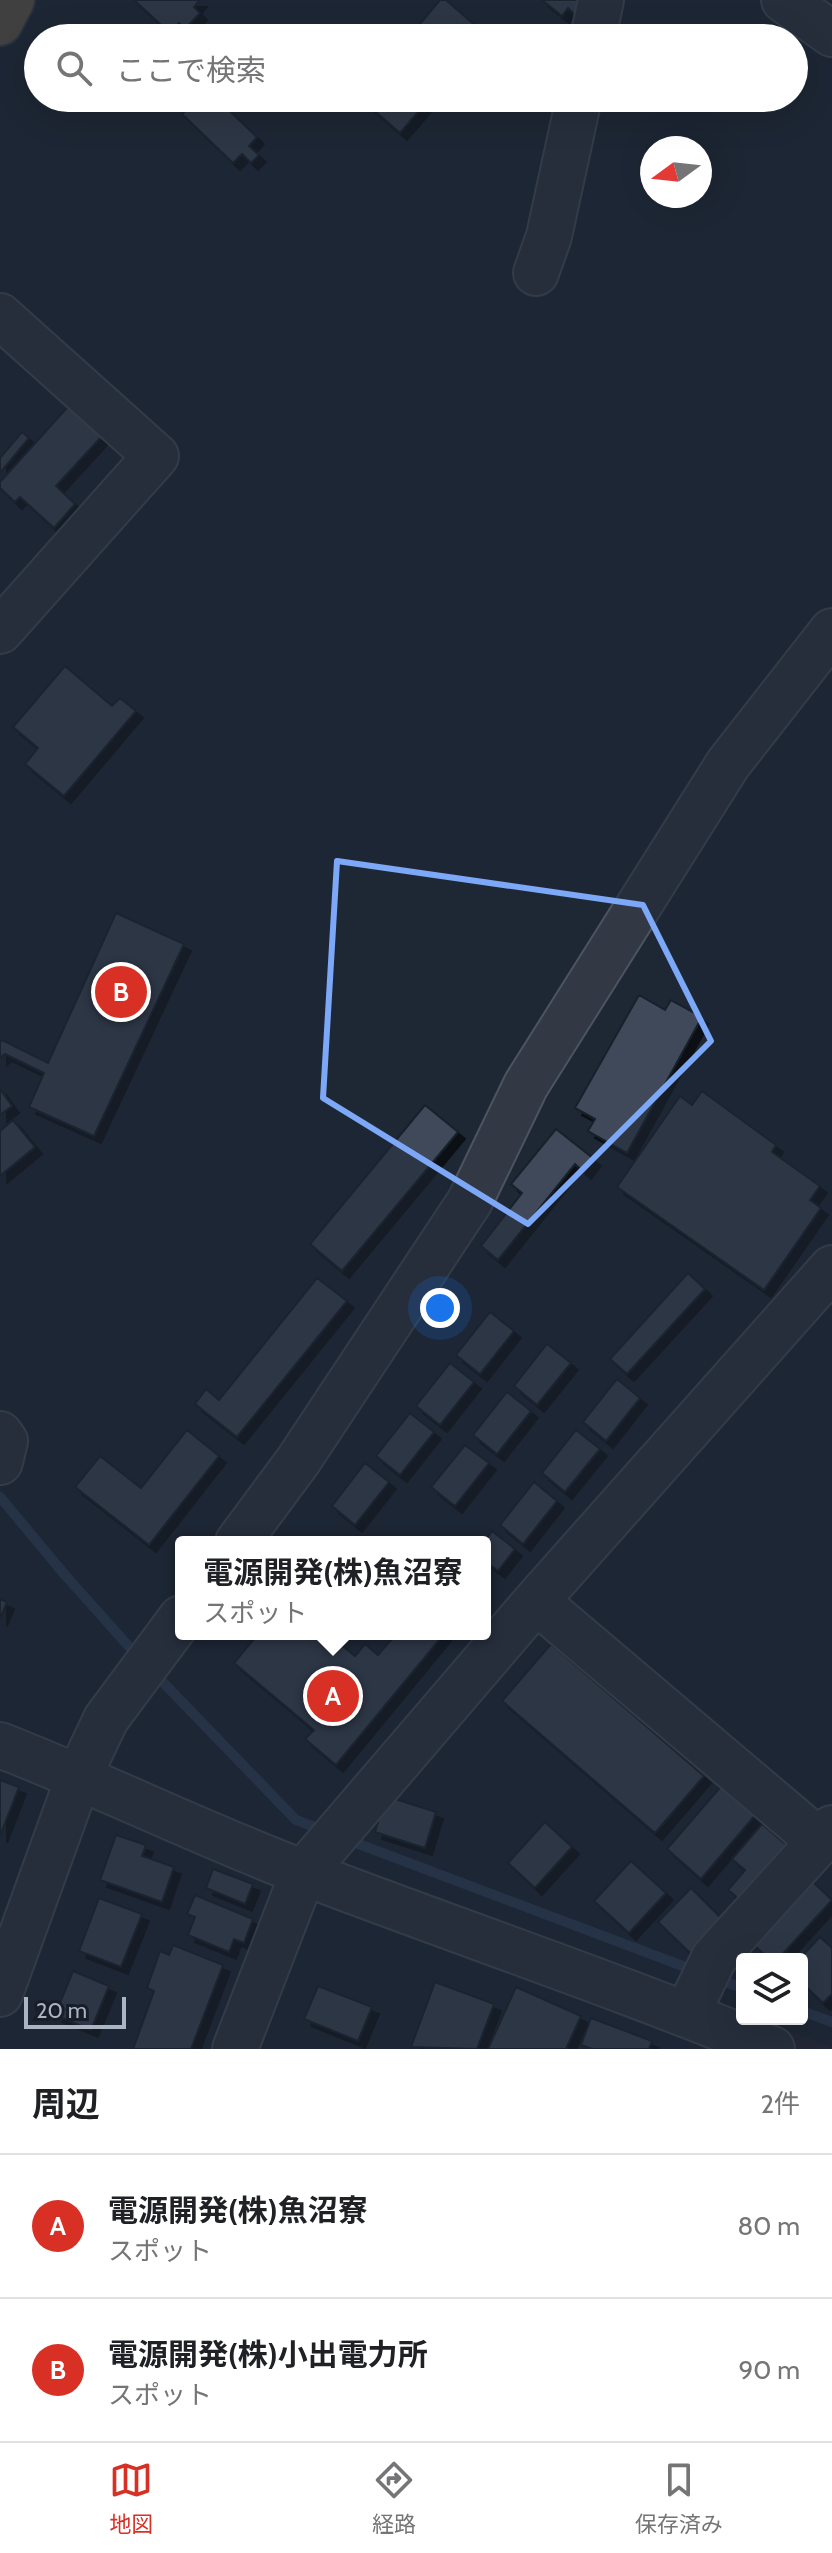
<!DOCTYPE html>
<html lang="ja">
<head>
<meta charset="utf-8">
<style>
	:root { --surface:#fff; --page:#f2f2f2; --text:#202124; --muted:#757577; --line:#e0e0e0; --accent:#d93025 }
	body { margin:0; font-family:Cabin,"Noto Sans JP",sans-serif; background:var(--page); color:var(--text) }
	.controls { position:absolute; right:24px; bottom:24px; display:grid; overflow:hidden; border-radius:8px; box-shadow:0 8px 32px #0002 }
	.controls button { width:72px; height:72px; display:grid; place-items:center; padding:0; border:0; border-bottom:2px solid var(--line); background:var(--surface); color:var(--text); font:40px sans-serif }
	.compass { position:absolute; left:640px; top:136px; width:72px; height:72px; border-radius:50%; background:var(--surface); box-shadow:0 8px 32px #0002; rotate:255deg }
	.scale { position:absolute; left:24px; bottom:20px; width:102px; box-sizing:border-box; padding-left:8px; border:4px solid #abb4c3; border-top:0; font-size:22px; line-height:28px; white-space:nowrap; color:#abb4c3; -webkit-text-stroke:6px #181e29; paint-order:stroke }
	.you { position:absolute; left:440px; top:1308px; width:28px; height:28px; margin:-20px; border:6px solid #fff; border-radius:50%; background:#1a73e8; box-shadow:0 0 0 12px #1a73e833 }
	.badge { display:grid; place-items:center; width:52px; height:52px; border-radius:50%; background:var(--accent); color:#fff; font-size:26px; font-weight:700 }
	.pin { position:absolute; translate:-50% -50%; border:4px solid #fff; box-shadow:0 2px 8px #0006 }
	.popup { position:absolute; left:175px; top:1536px; width:316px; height:104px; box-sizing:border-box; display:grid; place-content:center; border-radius:8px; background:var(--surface); filter:drop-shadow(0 2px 6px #0005); font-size:26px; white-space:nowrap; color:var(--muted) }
	.popup b { font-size:30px; color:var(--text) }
	.popup::after { content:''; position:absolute; left:50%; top:100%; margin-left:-16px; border:16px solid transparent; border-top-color:var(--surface) }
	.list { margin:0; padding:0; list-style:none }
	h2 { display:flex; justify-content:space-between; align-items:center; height:104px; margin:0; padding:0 32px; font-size:34px }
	h2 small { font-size:26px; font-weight:400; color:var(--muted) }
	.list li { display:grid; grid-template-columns:52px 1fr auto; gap:24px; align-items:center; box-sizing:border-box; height:144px; padding:0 32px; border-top:2px solid var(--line) }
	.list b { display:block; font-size:30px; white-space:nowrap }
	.list p { margin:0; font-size:26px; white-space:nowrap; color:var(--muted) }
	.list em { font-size:26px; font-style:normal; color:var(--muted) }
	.icon { flex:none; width:44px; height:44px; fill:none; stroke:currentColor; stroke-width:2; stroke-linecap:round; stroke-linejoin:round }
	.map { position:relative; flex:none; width:832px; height:2049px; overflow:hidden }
	.search { position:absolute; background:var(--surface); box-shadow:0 8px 32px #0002; left:24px; right:24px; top:24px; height:88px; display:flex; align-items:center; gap:20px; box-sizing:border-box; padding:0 28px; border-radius:44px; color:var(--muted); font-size:30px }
	.sheet { height:392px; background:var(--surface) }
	nav { display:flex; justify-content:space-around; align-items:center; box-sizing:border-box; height:112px; border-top:2px solid var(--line); background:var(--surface); font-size:22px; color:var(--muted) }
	nav a { display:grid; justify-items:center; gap:4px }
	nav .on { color:var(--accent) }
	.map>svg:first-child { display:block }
	.medical { fill:#2c2936 }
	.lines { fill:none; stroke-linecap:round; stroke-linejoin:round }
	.stream { stroke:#32425c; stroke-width:10 }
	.building { fill:#3f4a5a; stroke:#19202b; stroke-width:2; filter:url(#shadow) }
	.minor-casing { stroke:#4c5461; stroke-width:48 }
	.highway-casing { stroke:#39414c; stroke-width:48 }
	.minor { stroke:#323945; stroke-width:44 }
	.highway { stroke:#6b614f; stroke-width:44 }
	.marked { fill:none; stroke:#7ca8f7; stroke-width:6; stroke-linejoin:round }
</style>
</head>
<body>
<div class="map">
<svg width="832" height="2049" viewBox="0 0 832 2049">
	<defs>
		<filter id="shadow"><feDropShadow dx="7" dy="7" stdDeviation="0" flood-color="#0009"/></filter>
	</defs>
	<rect width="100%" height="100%" fill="#1e2734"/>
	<path class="medical" d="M 776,2026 L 832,2048 L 832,2049 L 767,2049 Z"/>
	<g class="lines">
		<path class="stream" d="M 0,1497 L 65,1575 L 140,1659
			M 154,1673 L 296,1820 L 325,1831
			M 348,1840 L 696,1971
			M 715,1978 L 742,1988
			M 802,2011 L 832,2022"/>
	</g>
	<path class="building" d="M 134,0 L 200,0 L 194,7 L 200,13 L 185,29 L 179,23 L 170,33 Z
		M 440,0 L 446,0 L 484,33 L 480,38 L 408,38 Z
		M 542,0 L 587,0 L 576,16 L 568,8 L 562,16 Z
		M 125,29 L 134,38 L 116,38 Z
		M 198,98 L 216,98 L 257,137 L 249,146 L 259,155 L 251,163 L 242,154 L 233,163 L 182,114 Z
		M 360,98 L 430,98 L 400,133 Z
		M 73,401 L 103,435 L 56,486 L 75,504 L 54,528 L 20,497 L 15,502 L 0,488 L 0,482 Z
		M 22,432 L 29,438 L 0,473 L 0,458 Z
		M 65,666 L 112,706 L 120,698 L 136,711 L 64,796 L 25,764 L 38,748 L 13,727 Z
		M 116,913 L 184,944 L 94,1136 L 29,1107 L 44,1073 L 5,1054 L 0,1058 L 0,1042 L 2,1040 L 48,1063 Z
		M 639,995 L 665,1010 L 671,1000 L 702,1017 L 627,1153 L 588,1131 L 595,1119 L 575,1108 Z
		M 0,1089 L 12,1106 L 0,1115 Z
		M 702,1091 L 776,1145 L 772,1152 L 820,1186 L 810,1200 L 821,1208 L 764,1290 L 617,1187 L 680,1096 L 692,1105 Z
		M 425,1105 L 458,1132 L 342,1271 L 310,1244 Z
		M 13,1120 L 35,1147 L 0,1176 L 0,1131 Z
		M 556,1129 L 594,1159 L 584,1172 L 575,1164 L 498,1260 L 481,1246 L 522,1193 L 511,1184 Z
		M 688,1273 L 705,1289 L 627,1374 L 610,1359 Z
		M 317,1278 L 347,1301 L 237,1437 L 195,1404 L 206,1389 L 219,1400 Z
		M 490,1312 L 514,1331 L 480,1374 L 456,1355 Z
		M 547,1344 L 571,1363 L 537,1405 L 514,1386 Z
		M 450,1363 L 474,1382 L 440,1425 L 416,1406 Z
		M 617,1379 L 640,1398 L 606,1441 L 583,1422 Z
		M 507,1392 L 531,1411 L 497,1454 L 473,1435 Z
		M 410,1413 L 434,1432 L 400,1475 L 376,1456 Z
		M 187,1430 L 219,1456 L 149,1545 L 75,1487 L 100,1456 L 141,1488 Z
		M 576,1430 L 600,1449 L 565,1492 L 542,1473 Z
		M 465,1445 L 489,1463 L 455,1506 L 431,1487 Z
		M 365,1463 L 389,1482 L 355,1525 L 332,1506 Z
		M 534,1482 L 557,1501 L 523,1544 L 500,1525 Z
		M 492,1531 L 515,1549 L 498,1571 L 485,1561 L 484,1542 Z
		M 0,1599 L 7,1602 L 0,1619 Z
		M 258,1634 L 328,1634 L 355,1656 L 365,1644 L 378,1655 L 396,1634 L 444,1634 L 336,1765 L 305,1739 L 314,1730 L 234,1663 Z
		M 551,1644 L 704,1776 L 655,1833 L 502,1701 Z
		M 0,1780 L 19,1787 L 0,1836 Z
		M 723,1784 L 757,1813 L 701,1879 L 667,1849 Z
		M 386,1796 L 436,1812 L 425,1848 L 375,1832 Z
		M 545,1822 L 572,1847 L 535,1888 L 508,1863 Z
		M 762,1824 L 789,1847 L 743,1902 L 728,1890 L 745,1870 L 732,1859 Z
		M 116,1835 L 146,1845 L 142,1856 L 174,1867 L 162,1902 L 100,1880 Z
		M 631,1861 L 666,1893 L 629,1933 L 594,1901 Z
		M 213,1869 L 253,1884 L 245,1904 L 206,1888 Z
		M 813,1882 L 832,1900 L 778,1959 L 769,1959 L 754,1945 Z
		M 691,1888 L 723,1920 L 690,1953 L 658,1922 Z
		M 195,1895 L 253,1919 L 244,1943 L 234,1939 L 229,1952 L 188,1935 L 195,1917 L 187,1914 Z
		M 99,1898 L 142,1914 L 121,1967 L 79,1951 Z
		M 820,1937 L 832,1948 L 832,1994 L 823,2003 L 802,1983 L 802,1959 L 799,1959 Z
		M 173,1945 L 223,1965 L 191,2049 L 133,2049 L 154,1991 L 147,1988 L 160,1951 L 169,1955 Z
		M 73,1971 L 109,1986 L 91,2030 L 55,2015 Z
		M 435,1982 L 494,2004 L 477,2049 L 411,2047 Z
		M 318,1986 L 372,2007 L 358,2041 L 304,2019 Z
		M 516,1987 L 581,2016 L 566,2049 L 488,2049 Z
		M 591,2018 L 652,2041 L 649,2049 L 592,2049 L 581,2045 Z"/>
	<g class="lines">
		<defs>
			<path id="minor" d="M 784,0 L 832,34
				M 593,38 L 601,0
				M 536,273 L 549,236 L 579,98
				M 0,316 L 156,456 L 0,631
				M 0,1434 L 5,1441 L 0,1462
				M 238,1542 L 298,1461 L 470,1201 L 526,1085 L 728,764 L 832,631
				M 536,1601 L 819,1841
				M 0,1745 C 103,1785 203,1835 307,1874 C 462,1933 619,1986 772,2049
				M 0,1994 L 79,1776 L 106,1719 L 181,1618
				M 687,2014 L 714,1958 L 832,1828
				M 235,2049 L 303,1873 L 536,1601 L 832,1268"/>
			<path id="highway" d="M 0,23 L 12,0"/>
		</defs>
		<use href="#minor" class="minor-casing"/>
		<use href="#highway" class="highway-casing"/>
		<use href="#minor" class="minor"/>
		<use href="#highway" class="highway"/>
	</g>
	<path d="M0 0H832V2049H0ZM 337,861 L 643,905 L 711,1041 L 528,1224 L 323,1098 Z" fill="#1e2734" fill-opacity=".55" fill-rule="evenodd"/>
	<path class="marked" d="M 337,861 L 643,905 L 711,1041 L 528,1224 L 323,1098 Z"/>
</svg>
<div class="controls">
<button><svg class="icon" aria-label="layers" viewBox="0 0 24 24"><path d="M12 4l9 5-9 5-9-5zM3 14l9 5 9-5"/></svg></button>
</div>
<svg class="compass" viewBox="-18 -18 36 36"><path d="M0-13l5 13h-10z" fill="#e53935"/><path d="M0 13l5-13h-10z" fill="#757577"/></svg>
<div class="scale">20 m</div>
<div class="you"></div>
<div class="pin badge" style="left:333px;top:1696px">A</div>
<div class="popup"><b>電源開発(株)魚沼寮</b>スポット</div>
<div class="pin badge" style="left:121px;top:992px">B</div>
<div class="search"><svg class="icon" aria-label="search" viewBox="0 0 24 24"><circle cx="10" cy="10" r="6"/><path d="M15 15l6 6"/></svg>ここで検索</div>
</div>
<section class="sheet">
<h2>周辺<small>2件</small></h2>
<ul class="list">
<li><span class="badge">A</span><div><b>電源開発(株)魚沼寮</b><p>スポット</p></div><em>80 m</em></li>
<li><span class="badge">B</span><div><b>電源開発(株)小出電力所</b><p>スポット</p></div><em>90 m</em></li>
</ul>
</section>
<nav>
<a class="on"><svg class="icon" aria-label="map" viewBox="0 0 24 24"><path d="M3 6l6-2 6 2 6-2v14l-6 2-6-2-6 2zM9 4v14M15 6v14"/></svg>地図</a>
<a><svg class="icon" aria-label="directions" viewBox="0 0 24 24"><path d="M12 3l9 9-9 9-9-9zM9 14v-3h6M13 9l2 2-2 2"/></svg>経路</a>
<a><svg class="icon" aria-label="saved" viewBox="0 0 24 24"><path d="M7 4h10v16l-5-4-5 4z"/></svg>保存済み</a>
</nav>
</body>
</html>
